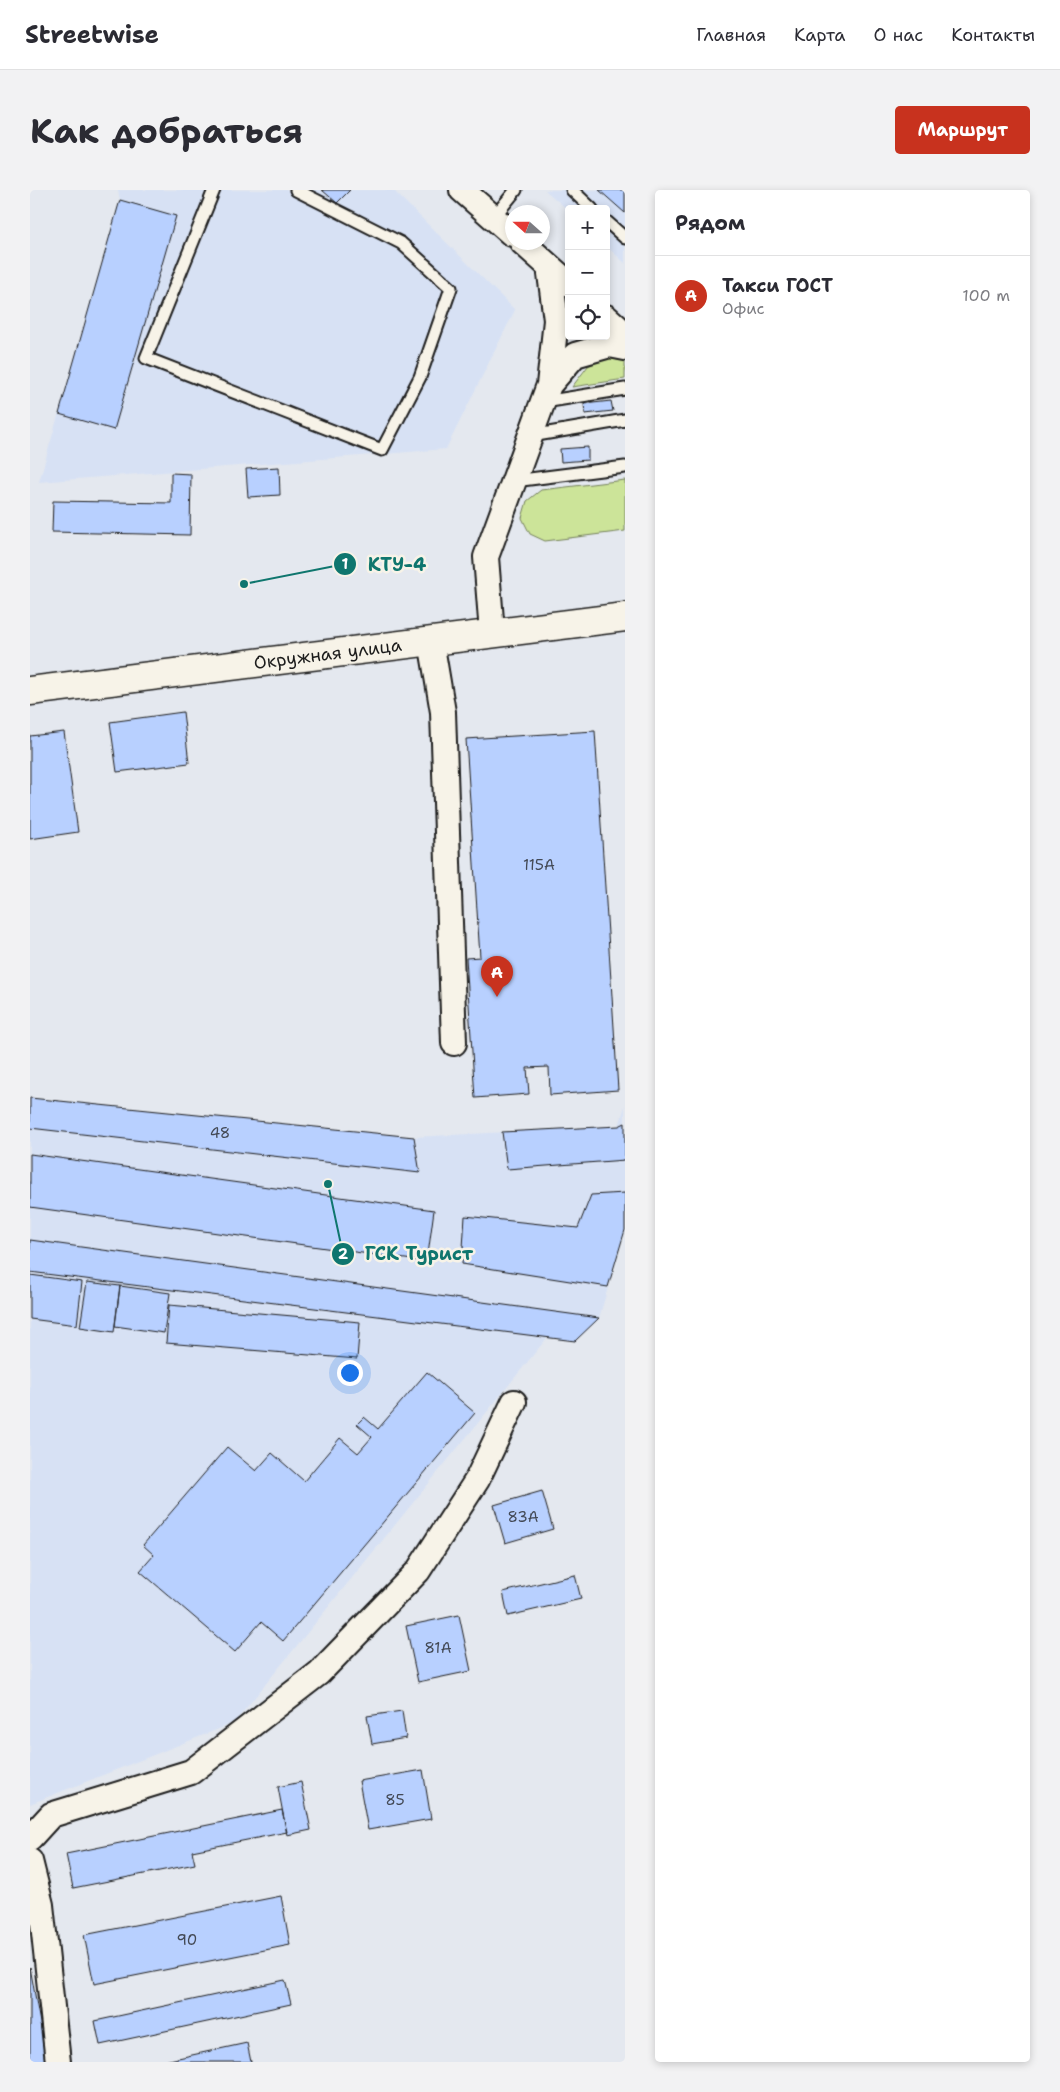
<!DOCTYPE html>
<html lang="ru">
<head>
<meta charset="utf-8">
<style>
	:root { --surface:#fff; --page:#f2f2f3; --text:#2b2b33; --muted:#7c7c81; --line:#e1e1e2; --accent:#c8321e }
	body { margin:0; font-family:"Shantell Sans",sans-serif; background:var(--page); color:var(--text) }
	.controls { position:absolute; right:15px; top:15px; display:grid; overflow:hidden; border-radius:5px; box-shadow:0 2px 8px #0003 }
	.controls button { width:45px; height:45px; display:grid; place-items:center; padding:0; border:0; border-bottom:1px solid var(--line); background:var(--surface); color:var(--text); font:25px sans-serif }
	.compass { position:absolute; left:475px; top:15px; width:45px; height:45px; border-radius:50%; background:var(--surface); box-shadow:0 2px 8px #0003; rotate:291deg }
	.you { position:absolute; left:319px; top:1182px; width:18px; height:18px; margin:-12px; border:4px solid #fff; border-radius:50%; background:#1a73e8; box-shadow:0 0 0 8px #1a73e833 }
	.badge { display:grid; place-items:center; width:32px; height:32px; border-radius:50%; background:var(--accent); color:#fff; font-size:16px; font-weight:700 }
	.pin { position:absolute; translate:-50% -41px; filter:drop-shadow(0 1px 2px #0008) }
	.pin::after { content:''; position:absolute; top:26px; width:18px; height:15px; background:inherit; clip-path:polygon(0 0,100% 0,50% 100%) }
	.list { margin:0; padding:0; list-style:none }
	h2 { display:flex; justify-content:space-between; align-items:center; height:65px; margin:0; padding:0 20px; font-size:21px }
	h2 small { font-size:16px; font-weight:400; color:var(--muted) }
	.list li { display:grid; grid-template-columns:32px 1fr auto; gap:15px; align-items:center; box-sizing:border-box; height:80px; padding:0 20px; border-top:1px solid var(--line) }
	.list b { display:block; font-size:19px; white-space:nowrap }
	.list p { margin:0; font-size:16px; white-space:nowrap; color:var(--muted) }
	.list em { font-size:16px; font-style:normal; color:var(--muted) }
	.icon { flex:none; width:28px; height:28px; fill:none; stroke:currentColor; stroke-width:2; stroke-linecap:round; stroke-linejoin:round }
	.map { position:relative; flex:none; width:595px; height:1872px; overflow:hidden; border-radius:5px }
	header { display:flex; align-items:center; gap:30px; box-sizing:border-box; height:70px; padding:0 25px; background:var(--surface); border-bottom:1px solid var(--line) }
	header strong { font-size:24px }
	nav { display:flex; gap:28px; margin-inline-start:auto; font-size:18px }
	.intro { display:flex; align-items:center; justify-content:space-between; box-sizing:border-box; height:120px; padding:0 30px }
	h1 { margin:0; font-size:35px }
	.button { padding:12px 22px; border-radius:5px; background:var(--accent); color:#fff; font-size:18px; font-weight:700 }
	main { display:flex; gap:30px; padding:0 30px }
	aside { flex:1; background:var(--surface); border-radius:5px; box-shadow:0 2px 8px #0003 }
	.map>svg:first-child { display:block }
	.built { fill:#d7e1f4 }
	.green { fill:#cce499; stroke:#74805a }
	.building { fill:#b8d0ff; stroke:#1c1c1c }
	.lines { fill:none; stroke-linecap:round; stroke-linejoin:round }
	.service-casing { stroke:#1c1c1c; stroke-width:15 }
	.minor-casing { stroke:#1c1c1c; stroke-width:28 }
	.primary-casing { stroke:#1c1c1c; stroke-width:31 }
	.service { stroke:#f7f3e8; stroke-width:11 }
	.minor { stroke:#f7f3e8; stroke-width:24 }
	.primary { stroke:#f7f3e8; stroke-width:28 }
	.labels { text-anchor:middle; dominant-baseline:central; stroke-width:5; stroke-linejoin:round; paint-order:stroke }
	.number-label { font-size:15px; fill:#434955 }
	.street-label { font-size:18px; fill:#1c1c1c; stroke:#f7f3e8 }
	.leader { fill:none; stroke:#0f766e; stroke-width:2 }
	.callout-dot { fill:#0f766e; stroke:#f7f3e8; stroke-width:2 }
	.mark-label { font-size:15px; text-anchor:middle; font-weight:bold; fill:#fff }
	.callout-label { font-size:19px; text-anchor:middle; font-weight:bold; fill:#0f766e; stroke:#f7f3e8; stroke-width:5; stroke-linejoin:round; paint-order:stroke }
</style>
</head>
<body>
<header>
<strong>Streetwise</strong>
<nav><a>Главная</a><a>Карта</a><a>О нас</a><a>Контакты</a></nav>
</header>
<div class="intro"><h1>Как добраться</h1><a class="button">Маршрут</a></div>
<main>
<div class="map">
<svg width="595" height="1872" viewBox="0 0 595 1872">
	<rect width="100%" height="100%" fill="#e4e8ef"/>
	<filter id="ink" filterUnits="userSpaceOnUse"><feTurbulence type="fractalNoise" baseFrequency=".02" numOctaves="2"/><feDisplacementMap in="SourceGraphic" scale="10" xChannelSelector="R" yChannelSelector="G"/><feConvolveMatrix kernelMatrix="1 2 1 2 8 2 1 2 1" color-interpolation-filters="sRGB"/></filter>
	<g filter="url(#ink)">
		<path class="built" d="M 88,0 L 363,0 L 485,120 L 416,259 L 9,292 L 90,10 Z
			M 515,0 L 595,0 L 595,73 L 576,56 L 576,19 L 539,19 L 539,21 Z
			M 0,908 L 384,947 L 589,936 L 595,916 L 595,1040 L 569,1128 L 545,1151 L 517,1148 L 204,1533 L 0,1614 L 0,1083 L 3,1083 L 0,1082 Z"/>
		<path class="green" d="M 576,168 L 595,171 L 595,189 L 542,197 L 558,176 Z
			M 595,290 L 595,341 L 515,351 L 500,344 L 492,328 L 497,311 L 511,300 Z"/>
		<path class="building" d="M 292,0 L 320,0 L 307,13 Z
			M 569,0 L 595,0 L 595,23 Z
			M 90,10 L 146,26 L 84,240 L 29,224 Z
			M 581,211 L 583,221 L 555,224 L 554,214 Z
			M 558,257 L 558,270 L 531,272 L 530,259 Z
			M 249,277 L 250,305 L 218,307 L 216,279 Z
			M 141,283 L 161,284 L 160,345 L 22,342 L 23,311 L 141,313 Z
			M 153,522 L 159,573 L 87,582 L 80,532 Z
			M 565,541 L 588,900 L 520,905 L 519,877 L 497,878 L 499,904 L 445,908 L 436,768 L 450,767 L 436,549 Z
			M 34,542 L 48,642 L 0,649 L 0,546 Z
			M 0,908 L 384,947 L 390,983 L 0,938 Z
			M 595,933 L 595,970 L 477,979 L 472,942 L 589,936 Z
			M 0,964 L 404,1020 L 397,1072 L 0,1017 Z
			M 595,1003 L 595,1040 L 578,1097 L 432,1074 L 435,1026 L 548,1038 L 561,1005 Z
			M 0,1050 L 569,1128 L 545,1151 L 0,1082 Z
			M 0,1085 L 52,1092 L 47,1135 L 0,1129 Z
			M 57,1092 L 90,1096 L 84,1142 L 50,1137 Z
			M 90,1096 L 140,1103 L 134,1143 L 85,1136 Z
			M 139,1115 L 330,1132 L 327,1169 L 136,1153 Z
			M 397,1182 L 445,1223 L 253,1451 L 231,1432 L 205,1462 L 110,1381 L 124,1365 L 113,1355 L 197,1257 L 226,1281 L 242,1263 L 274,1291 L 310,1248 L 328,1263 L 342,1247 L 327,1234 L 334,1227 L 348,1239 Z
			M 512,1301 L 523,1339 L 475,1353 L 464,1315 Z
			M 545,1385 L 551,1409 L 478,1426 L 473,1402 Z
			M 429,1425 L 441,1481 L 388,1492 L 376,1436 Z
			M 372,1521 L 376,1548 L 342,1554 L 337,1526 Z
			M 393,1580 L 401,1629 L 338,1640 L 329,1591 Z
			M 271,1592 L 281,1640 L 257,1645 L 248,1597 Z
			M 252,1620 L 257,1642 L 162,1661 L 165,1674 L 43,1698 L 36,1664 Z
			M 251,1706 L 260,1755 L 64,1794 L 54,1745 Z
			M 0,1777 L 17,1872 L 0,1872 Z
			M 255,1790 L 261,1814 L 70,1855 L 65,1831 Z
			M 217,1853 L 221,1872 L 130,1872 Z"/>
		<g class="lines">
			<defs>
				<path id="service" d="M 184,0 L 116,168 L 352,260 L 390,187 L 421,98 L 371,53 L 266,0
					M 542,0 L 562,19
					M 464,27 L 486,0
					M 576,31 L 595,48
					M 514,212 L 595,199
					M 501,246 L 595,230
					M 484,291 L 595,277"/>
				<path id="minor" d="M 432,0 L 482,44
					M 492,52 L 539,94
					M 576,127 L 595,144
					M 519,195 L 545,165 L 580,155 L 595,158
					M 462,443 L 456,367 L 519,195 L 526,130 L 519,76
					M 401,451 L 413,522 L 424,853
					M 0,1648 L 21,1625 L 161,1582 L 289,1483 L 388,1381 L 447,1290 L 484,1212
					M 0,1671 L 11,1715 L 28,1872"/>
				<g id="primary">
					<path id="s1" d="M 0,501 L 595,427"/>
				</g>
			</defs>
			<use href="#service" class="service-casing"/>
			<use href="#minor" class="minor-casing"/>
			<use href="#primary" class="primary-casing"/>
			<use href="#service" class="service"/>
			<use href="#minor" class="minor"/>
			<use href="#primary" class="primary"/>
		</g>
	</g>
	<g class="labels">
		<g class="number-label">
			<text x="509" y="675">115А</text>
			<text x="190" y="943">48</text>
			<text x="493" y="1327">83А</text>
			<text x="408" y="1458">81А</text>
			<text x="365" y="1610">85</text>
			<text x="157" y="1750">90</text>
		</g>
		<g class="street-label">
			<text stroke="none"><textPath href="#s1" startOffset="300">Окружная улица</textPath></text>
		</g>
	</g>
	<path class="leader" d="M214 394L315 374M298 994L313 1064"/>
	<g class="callout-dot">
		<circle cx="214" cy="394" r="5"/>
		<circle cx="298" cy="994" r="5"/>
		<circle cx="315" cy="374" r="12"/>
		<circle cx="313" cy="1064" r="12"/>
	</g>
	<g class="mark-label">
		<text x="315" y="379">1</text>
		<text x="313" y="1069">2</text>
	</g>
	<g class="callout-label">
		<text x="367" y="381">КТУ-4</text>
		<text x="389" y="1070">ГСК Турист</text>
	</g>
</svg>
<div class="controls">
<button>+</button>
<button>−</button>
<button><svg class="icon" aria-label="locate" viewBox="0 0 24 24"><circle cx="12" cy="12" r="6"/><path d="M12 2v4M12 18v4M2 12h4M18 12h4"/></svg></button>
</div>
<svg class="compass" viewBox="-18 -18 36 36"><path d="M0-13l5 13h-10z" fill="#e53935"/><path d="M0 13l5-13h-10z" fill="#7c7c81"/></svg>
<div class="you"></div>
<div class="pin badge" style="left:467px;top:807px">A</div>
</div>
<aside>
<h2>Рядом<small></small></h2>
<ul class="list">
<li><span class="badge">A</span><div><b>Такси ГОСТ</b><p>Офис</p></div><em>100 m</em></li>
</ul>
</aside>
</main>
</body>
</html>
